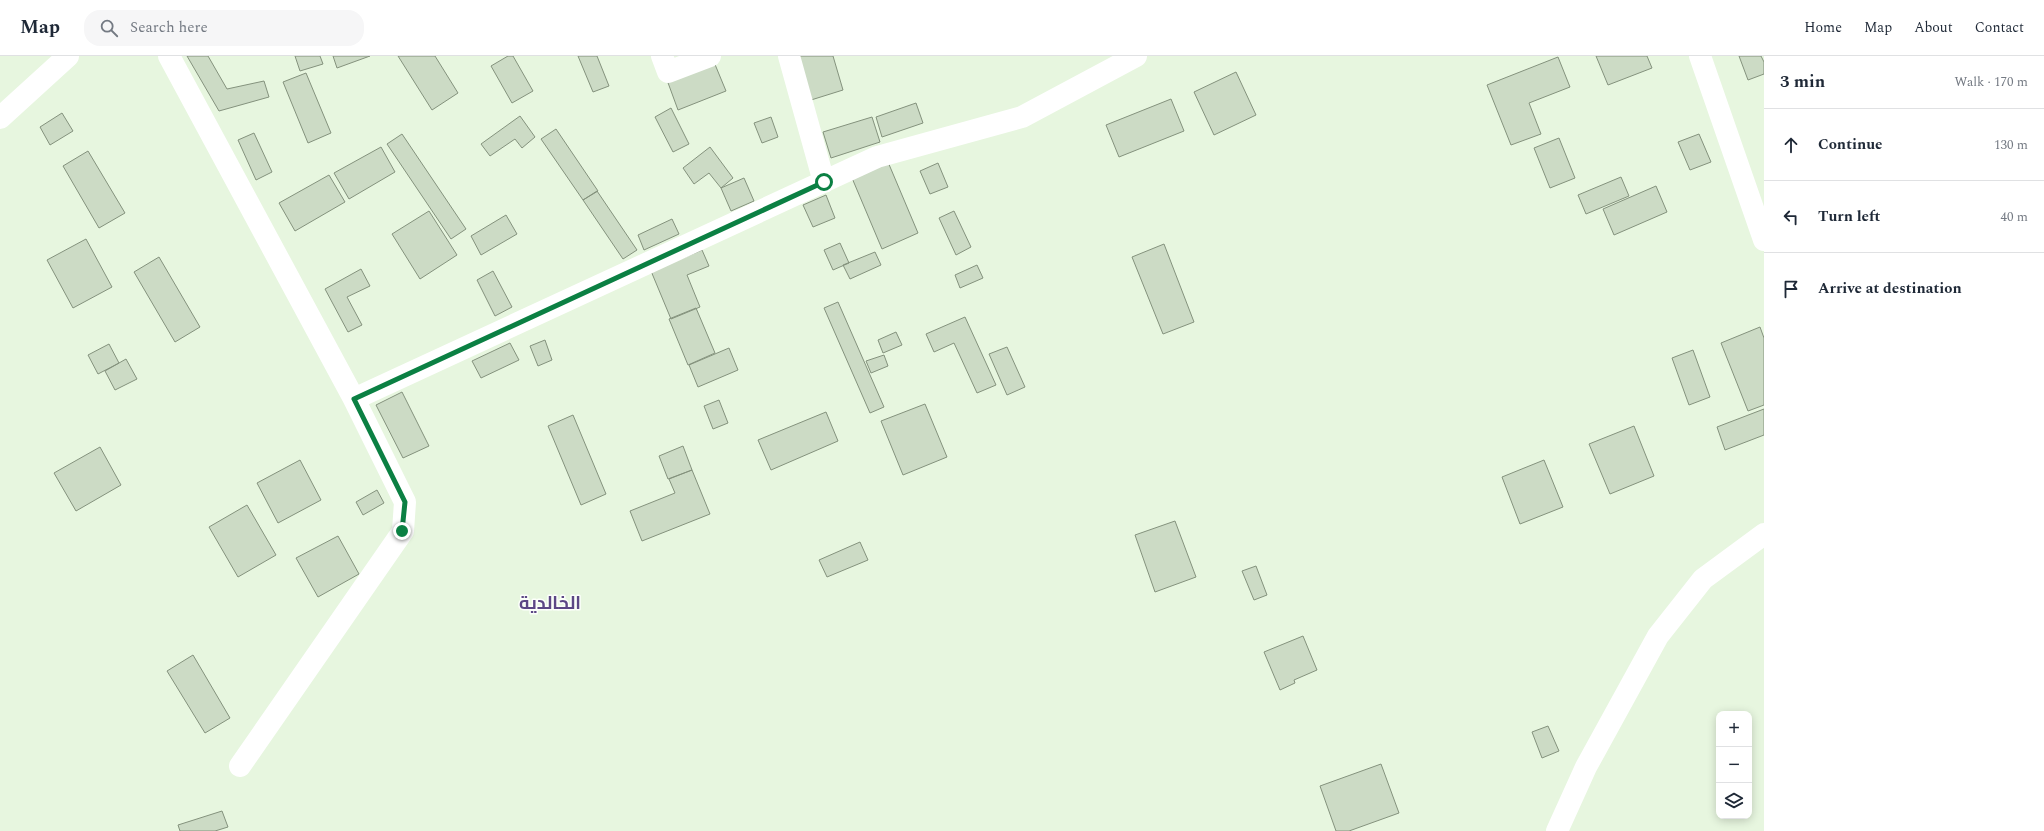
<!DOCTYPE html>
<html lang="en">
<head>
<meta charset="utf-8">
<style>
	:root { --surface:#fff; --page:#f6f6f7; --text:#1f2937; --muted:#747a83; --line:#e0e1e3 }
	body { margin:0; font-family:Spectral,Cairo,serif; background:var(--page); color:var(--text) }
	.controls { position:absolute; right:12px; bottom:12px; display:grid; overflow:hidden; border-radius:8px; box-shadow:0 2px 10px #0003 }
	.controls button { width:36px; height:36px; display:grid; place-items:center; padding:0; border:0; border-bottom:1px solid var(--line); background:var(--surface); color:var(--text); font:20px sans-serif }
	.stop { position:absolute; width:12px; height:12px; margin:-9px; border:3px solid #0b8043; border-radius:50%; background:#fff }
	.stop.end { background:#0b8043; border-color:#fff; box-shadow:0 1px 4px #0008 }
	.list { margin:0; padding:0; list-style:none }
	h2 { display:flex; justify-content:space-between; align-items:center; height:52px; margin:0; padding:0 16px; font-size:17px }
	h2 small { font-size:13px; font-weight:400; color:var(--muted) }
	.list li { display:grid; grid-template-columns:26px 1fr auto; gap:12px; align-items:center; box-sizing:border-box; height:72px; padding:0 16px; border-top:1px solid var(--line) }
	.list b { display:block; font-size:15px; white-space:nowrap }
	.list em { font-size:13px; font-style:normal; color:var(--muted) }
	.icon { flex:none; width:22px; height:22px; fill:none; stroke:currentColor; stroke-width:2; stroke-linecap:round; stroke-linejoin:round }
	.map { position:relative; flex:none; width:1764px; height:775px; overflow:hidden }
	header { display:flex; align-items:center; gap:24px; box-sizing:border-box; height:56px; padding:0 20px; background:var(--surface); border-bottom:1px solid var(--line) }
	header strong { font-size:19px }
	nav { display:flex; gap:22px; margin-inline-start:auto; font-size:14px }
	.search { width:280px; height:36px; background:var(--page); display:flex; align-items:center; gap:10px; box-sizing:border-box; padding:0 14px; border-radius:16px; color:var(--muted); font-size:15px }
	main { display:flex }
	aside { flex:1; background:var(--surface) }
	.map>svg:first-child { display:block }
	.building { fill:#ccdbc5; stroke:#84927d }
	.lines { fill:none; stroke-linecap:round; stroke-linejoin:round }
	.minor { stroke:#fff; stroke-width:22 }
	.route { stroke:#0b8043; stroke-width:5 }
	.labels { text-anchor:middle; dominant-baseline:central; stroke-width:3; stroke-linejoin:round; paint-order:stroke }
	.quarter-label { font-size:18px; font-weight:bold; fill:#5c4785; stroke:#fcfffa }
</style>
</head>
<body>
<header>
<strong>Map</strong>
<div class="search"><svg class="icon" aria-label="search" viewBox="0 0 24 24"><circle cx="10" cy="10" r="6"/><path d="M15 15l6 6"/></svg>Search here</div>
<nav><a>Home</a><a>Map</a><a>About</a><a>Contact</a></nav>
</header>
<main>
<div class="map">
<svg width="1764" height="775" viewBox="0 0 1764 775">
	<rect width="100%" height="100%" fill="#e7f6df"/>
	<path class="building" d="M 187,0 L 208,0 L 227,33 L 264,25 L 269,41 L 219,55 Z
		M 295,0 L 320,0 L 323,8 L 300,15 Z
		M 333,0 L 370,0 L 337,12 Z
		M 398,0 L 435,0 L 458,37 L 432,54 Z
		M 508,0 L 513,0 L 533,35 L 512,47 L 491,10 Z
		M 578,0 L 597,0 L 609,30 L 593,36 Z
		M 798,0 L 833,0 L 843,34 L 811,44 Z
		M 1596,0 L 1647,0 L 1652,12 L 1608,29 Z
		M 1739,0 L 1761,0 L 1764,6 L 1764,18 L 1748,24 Z
		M 1558,1 L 1570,31 L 1529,47 L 1541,78 L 1511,89 L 1487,29 Z
		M 714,6 L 726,35 L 678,54 L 667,24 Z
		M 1236,16 L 1256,59 L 1214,79 L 1194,36 Z
		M 306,17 L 331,77 L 308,87 L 283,26 Z
		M 1171,43 L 1184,75 L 1119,101 L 1106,69 Z
		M 916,47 L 923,67 L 882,81 L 876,61 Z
		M 671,52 L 689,88 L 673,96 L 655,61 Z
		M 62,57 L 73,75 L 50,89 L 40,71 Z
		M 520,60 L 535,81 L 522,92 L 515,83 L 490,100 L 481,88 Z
		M 771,61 L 778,81 L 762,87 L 754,67 Z
		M 872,61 L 880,86 L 831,102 L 823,76 Z
		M 556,73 L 598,135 L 583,144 L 541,83 Z
		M 254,77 L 272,116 L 256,124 L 238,84 Z
		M 402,78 L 466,173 L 451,183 L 387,88 Z
		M 1699,78 L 1711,106 L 1690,114 L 1678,86 Z
		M 1559,82 L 1575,122 L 1550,132 L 1534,92 Z
		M 381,91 L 395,116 L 349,143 L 334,117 Z
		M 710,91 L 733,122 L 721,132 L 709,117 L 694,128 L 683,112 Z
		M 88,95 L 125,157 L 99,172 L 63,110 Z
		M 888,106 L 918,177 L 882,193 L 852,122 Z
		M 938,107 L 948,131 L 930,138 L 920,115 Z
		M 329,119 L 345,146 L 295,175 L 279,147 Z
		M 1621,121 L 1629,140 L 1586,158 L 1578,139 Z
		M 744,122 L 754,145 L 731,155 L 721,132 Z
		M 1656,130 L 1667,156 L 1614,179 L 1603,153 Z
		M 597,135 L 637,194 L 623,203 L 583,144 Z
		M 826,139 L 835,162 L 813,171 L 803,149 Z
		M 429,155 L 457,199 L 420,223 L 392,178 Z
		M 954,155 L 971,191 L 956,199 L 939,162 Z
		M 506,159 L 517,178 L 481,199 L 471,180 Z
		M 672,163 L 679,178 L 644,194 L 638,179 Z
		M 86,183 L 112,231 L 73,252 L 47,204 Z
		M 840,187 L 849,207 L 833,214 L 824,194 Z
		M 1164,188 L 1194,266 L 1163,278 L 1132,201 Z
		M 702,194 L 709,210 L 687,219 L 700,251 L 671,263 L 651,215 Z
		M 875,196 L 881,209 L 850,223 L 843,209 Z
		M 159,201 L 200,271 L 175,286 L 134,216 Z
		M 977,209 L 983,222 L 960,232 L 955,219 Z
		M 361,213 L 370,230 L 347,241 L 362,269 L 348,276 L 325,233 Z
		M 493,215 L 512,251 L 495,260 L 477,224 Z
		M 838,246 L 884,351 L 870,357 L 824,252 Z
		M 696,252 L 715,297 L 688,309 L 669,263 Z
		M 965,261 L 996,329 L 977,337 L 954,287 L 934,296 L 926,278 Z
		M 1760,271 L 1764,282 L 1764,349 L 1748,355 L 1721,287 Z
		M 896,276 L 902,289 L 883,297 L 878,284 Z
		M 545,284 L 552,304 L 538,310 L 530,290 Z
		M 510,287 L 519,304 L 481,322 L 472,305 Z
		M 109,288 L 119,307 L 98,318 L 88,299 Z
		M 1007,291 L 1025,331 L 1007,339 L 989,298 Z
		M 729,292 L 738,314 L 698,331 L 689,309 Z
		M 1693,294 L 1710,341 L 1689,349 L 1672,302 Z
		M 884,299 L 888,310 L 871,317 L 866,305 Z
		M 126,303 L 137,323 L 115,334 L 105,315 Z
		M 402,336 L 429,390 L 403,402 L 376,349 Z
		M 719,344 L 728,367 L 713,373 L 704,350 Z
		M 925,348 L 947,401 L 903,419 L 881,365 Z
		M 1764,353 L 1764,379 L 1725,394 L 1717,371 Z
		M 826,356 L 838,385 L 771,414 L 758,384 Z
		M 573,359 L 606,438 L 581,449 L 548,370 Z
		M 1634,370 L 1654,420 L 1610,438 L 1589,388 Z
		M 683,390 L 692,414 L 668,423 L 659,400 Z
		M 100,391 L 121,429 L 76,455 L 54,417 Z
		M 300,404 L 321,444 L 278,467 L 257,427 Z
		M 1544,404 L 1563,451 L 1520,468 L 1502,421 Z
		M 692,414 L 710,458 L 642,485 L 630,455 L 675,437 L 669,423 Z
		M 377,434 L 384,447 L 363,459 L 356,446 Z
		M 247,449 L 276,499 L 238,521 L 209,471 Z
		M 1175,465 L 1196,521 L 1155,536 L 1135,479 Z
		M 338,480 L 359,518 L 318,541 L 296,502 Z
		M 860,486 L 868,504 L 827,521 L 819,504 Z
		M 1256,510 L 1267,539 L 1254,544 L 1242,515 Z
		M 1303,580 L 1317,614 L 1294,624 L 1295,627 L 1280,634 L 1264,596 Z
		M 193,599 L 230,662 L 205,677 L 167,615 Z
		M 1548,670 L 1559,695 L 1542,702 L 1532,676 Z
		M 1381,708 L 1399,757 L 1349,775 L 1336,775 L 1320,730 Z
		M 222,755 L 228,771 L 215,775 L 180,775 L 178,769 Z"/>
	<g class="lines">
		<path class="minor" d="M 169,0 L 354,343 L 405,446 L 403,475 L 240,710
			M 662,0 L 668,16 L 710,0
			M 789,0 L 824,126
			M 1700,0 L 1764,184
			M 0,62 L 68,0
			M 354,343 L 877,101 L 1022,61 L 1136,0
			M 1557,775 L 1586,711 L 1658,580 L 1703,523 L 1764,478"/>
	</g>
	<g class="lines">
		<path class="route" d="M 402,475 L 405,446 L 354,343 L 824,126"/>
	</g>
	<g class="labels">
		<g class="quarter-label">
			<text x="550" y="547">الخالدية</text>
		</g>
	</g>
</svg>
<div class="controls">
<button>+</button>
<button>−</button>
<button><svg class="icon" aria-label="layers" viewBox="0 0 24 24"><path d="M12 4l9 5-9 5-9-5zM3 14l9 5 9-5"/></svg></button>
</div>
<div class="stop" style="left:824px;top:126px"></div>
<div class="stop end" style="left:402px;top:475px"></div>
</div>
<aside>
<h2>3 min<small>Walk · 170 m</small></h2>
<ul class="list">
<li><svg class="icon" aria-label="ahead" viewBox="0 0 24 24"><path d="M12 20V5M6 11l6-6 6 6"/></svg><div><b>Continue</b></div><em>130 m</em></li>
<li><svg class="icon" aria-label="left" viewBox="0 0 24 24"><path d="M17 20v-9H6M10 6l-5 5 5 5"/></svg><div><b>Turn left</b></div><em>40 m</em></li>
<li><svg class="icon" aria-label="arrive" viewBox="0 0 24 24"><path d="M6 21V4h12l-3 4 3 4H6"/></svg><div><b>Arrive at destination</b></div></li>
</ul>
</aside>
</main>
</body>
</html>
